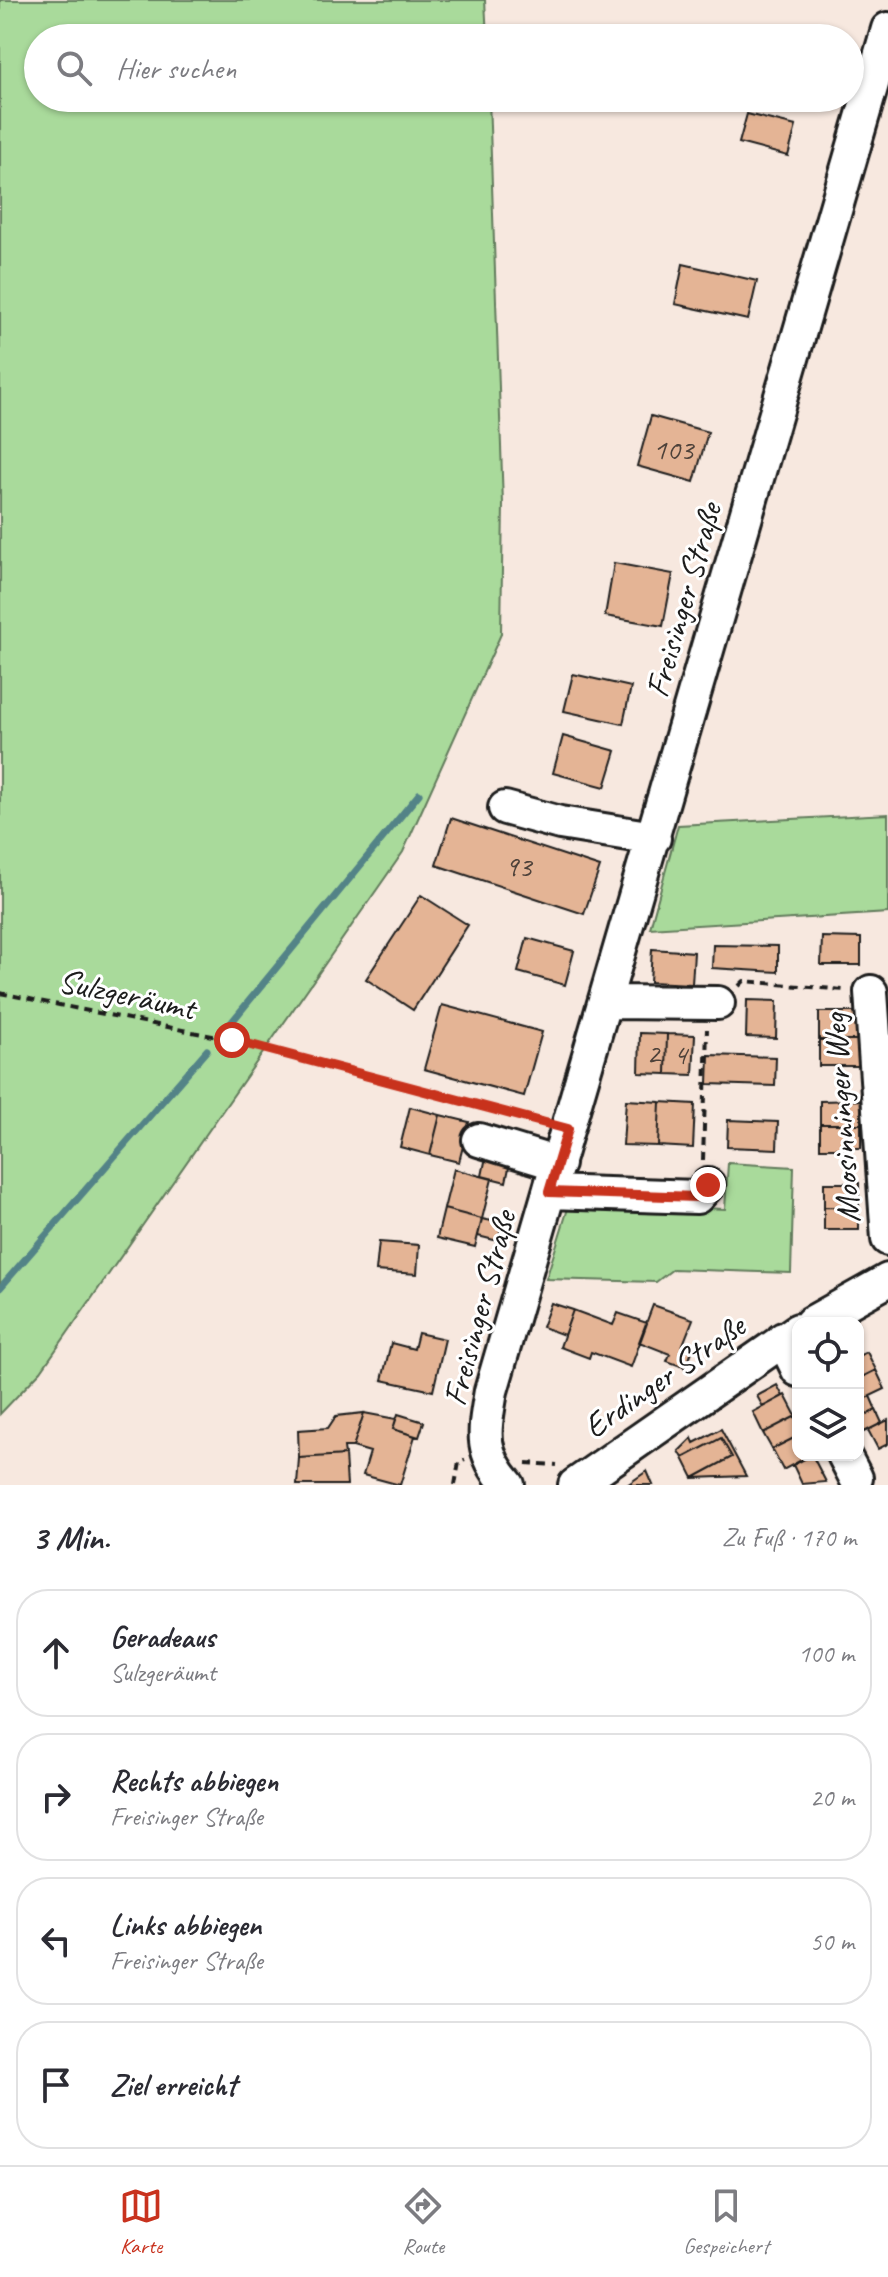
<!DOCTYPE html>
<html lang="de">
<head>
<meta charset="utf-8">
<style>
	:root { --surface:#fff; --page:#f2f2f3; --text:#2b2b33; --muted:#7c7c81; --line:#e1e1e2; --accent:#c8321e }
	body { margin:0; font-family:Caveat,sans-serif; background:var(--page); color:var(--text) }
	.controls { position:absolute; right:24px; bottom:24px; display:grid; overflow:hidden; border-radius:16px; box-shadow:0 2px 6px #0004 }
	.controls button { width:72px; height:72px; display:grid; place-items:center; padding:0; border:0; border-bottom:2px solid var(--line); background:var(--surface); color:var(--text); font:40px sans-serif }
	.stop { position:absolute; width:24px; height:24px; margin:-18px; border:6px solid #c8321e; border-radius:50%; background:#fff }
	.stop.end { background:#c8321e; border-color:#fff; box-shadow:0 2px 8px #0008 }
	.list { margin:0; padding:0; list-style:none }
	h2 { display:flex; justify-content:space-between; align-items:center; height:104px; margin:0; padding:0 32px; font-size:34px }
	h2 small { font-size:26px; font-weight:400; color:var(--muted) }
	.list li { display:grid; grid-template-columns:52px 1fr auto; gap:24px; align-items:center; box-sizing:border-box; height:128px; margin:0 16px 16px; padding:0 16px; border:2px solid var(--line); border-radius:32px }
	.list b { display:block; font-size:30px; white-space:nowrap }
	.list p { margin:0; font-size:26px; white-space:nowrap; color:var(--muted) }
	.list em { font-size:26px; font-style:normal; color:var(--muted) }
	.icon { flex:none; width:44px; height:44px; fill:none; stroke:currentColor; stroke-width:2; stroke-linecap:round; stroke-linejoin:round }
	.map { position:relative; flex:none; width:888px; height:1485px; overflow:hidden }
	.search { position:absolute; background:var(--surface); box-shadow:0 2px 6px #0004; left:24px; right:24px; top:24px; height:88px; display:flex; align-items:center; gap:20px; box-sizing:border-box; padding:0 28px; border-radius:44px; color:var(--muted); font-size:30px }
	.sheet { height:680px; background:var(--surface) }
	nav { display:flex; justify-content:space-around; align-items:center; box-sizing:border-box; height:112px; border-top:2px solid var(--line); background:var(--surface); font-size:22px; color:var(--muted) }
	nav a { display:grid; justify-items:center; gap:4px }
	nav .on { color:var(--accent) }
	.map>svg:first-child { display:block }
	.green { fill:#a9da9b; stroke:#627b5c; stroke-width:2 }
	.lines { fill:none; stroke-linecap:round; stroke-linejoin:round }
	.stream { stroke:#528387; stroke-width:7 }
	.building { fill:#e4b495; stroke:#1c1c1c; stroke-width:2 }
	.minor-casing { stroke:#1c1c1c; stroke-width:38 }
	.path { stroke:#1c1c1c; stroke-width:4; stroke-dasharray:8 6; stroke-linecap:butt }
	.minor { stroke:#fff; stroke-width:32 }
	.route { stroke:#c8321e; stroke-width:10 }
	.labels { text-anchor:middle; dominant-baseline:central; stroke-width:6; stroke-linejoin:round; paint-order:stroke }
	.number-label { font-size:30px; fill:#4e423a }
	.street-label { font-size:34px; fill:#1c1c1c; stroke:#fff }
</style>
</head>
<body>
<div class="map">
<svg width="888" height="1485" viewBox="0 0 888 1485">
	<rect width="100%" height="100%" fill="#f7e8df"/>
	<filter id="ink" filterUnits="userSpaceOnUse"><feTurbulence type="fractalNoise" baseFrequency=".0125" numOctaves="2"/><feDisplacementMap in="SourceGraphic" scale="16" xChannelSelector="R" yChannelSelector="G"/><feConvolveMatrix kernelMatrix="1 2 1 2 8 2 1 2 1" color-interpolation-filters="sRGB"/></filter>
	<g filter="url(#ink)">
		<path class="green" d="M 0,0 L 485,0 L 487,38 L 38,38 L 38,98 L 489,98 L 503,504 L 501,634 L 403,852 L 41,1371 L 0,1414 Z
			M 888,814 L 888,913 L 650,928 L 678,825 Z
			M 728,1163 L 794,1167 L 791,1273 L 673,1269 L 656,1282 L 546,1279 L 570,1202 L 725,1209 Z"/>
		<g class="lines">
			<path class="stream" d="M 226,1029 L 419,794
				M 0,1288 L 207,1050"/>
		</g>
		<path class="building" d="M 747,114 L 796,126 L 788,156 L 739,143 Z
			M 683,264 L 757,281 L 748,320 L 675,304 Z
			M 651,416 L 708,432 L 694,482 L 637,466 Z
			M 614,563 L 673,574 L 663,626 L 605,616 Z
			M 573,674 L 631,687 L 623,724 L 564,711 Z
			M 563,736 L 616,751 L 605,787 L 553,773 Z
			M 451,818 L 600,867 L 584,914 L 436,865 Z
			M 421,895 L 468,925 L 413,1010 L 366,979 Z
			M 822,937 L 861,938 L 861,965 L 821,965 Z
			M 527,938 L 574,951 L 565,985 L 518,972 Z
			M 713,945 L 778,946 L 778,972 L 712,968 Z
			M 652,949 L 694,952 L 692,984 L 650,982 Z
			M 747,1000 L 777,1001 L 776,1038 L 746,1037 Z
			M 442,1005 L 542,1032 L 524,1096 L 424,1069 Z
			M 819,1012 L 860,1012 L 860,1040 L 819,1040 Z
			M 640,1033 L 667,1034 L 666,1074 L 639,1073 Z
			M 667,1034 L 695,1035 L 693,1075 L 666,1074 Z
			M 819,1040 L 860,1040 L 860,1066 L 819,1066 Z
			M 709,1055 L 776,1057 L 775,1086 L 708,1084 Z
			M 626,1100 L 660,1102 L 658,1146 L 623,1145 Z
			M 861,1100 L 861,1124 L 820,1124 L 820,1101 Z
			M 660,1102 L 695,1104 L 693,1148 L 658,1146 Z
			M 410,1107 L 440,1115 L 430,1155 L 400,1147 Z
			M 440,1115 L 469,1122 L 459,1162 L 430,1155 Z
			M 728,1120 L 778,1122 L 777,1149 L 727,1147 Z
			M 820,1124 L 861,1124 L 861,1148 L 820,1148 Z
			M 486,1157 L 510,1163 L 506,1182 L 482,1176 Z
			M 454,1169 L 492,1179 L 482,1219 L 444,1209 Z
			M 824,1183 L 859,1183 L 859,1208 L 824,1207 Z
			M 824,1207 L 859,1208 L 859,1230 L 824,1230 Z
			M 444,1209 L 482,1219 L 475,1247 L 437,1238 Z
			M 482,1219 L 502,1223 L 498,1241 L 478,1236 Z
			M 379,1242 L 419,1245 L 417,1274 L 376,1271 Z
			M 551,1303 L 573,1310 L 564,1335 L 542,1327 Z
			M 653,1305 L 693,1319 L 682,1347 L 692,1351 L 686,1368 L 667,1361 L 670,1354 L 639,1342 Z
			M 573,1310 L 613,1325 L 618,1313 L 647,1323 L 631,1367 L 591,1352 L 589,1358 L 560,1347 Z
			M 418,1333 L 445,1339 L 433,1391 L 382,1380 L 391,1343 L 414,1349 Z
			M 867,1352 L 876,1370 L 858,1379 L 858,1356 Z
			M 876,1370 L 885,1389 L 858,1402 L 858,1379 Z
			M 777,1385 L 783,1396 L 763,1407 L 757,1396 Z
			M 785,1395 L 796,1416 L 763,1433 L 753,1412 Z
			M 870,1396 L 876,1410 L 858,1419 L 858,1402 Z
			M 876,1410 L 882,1423 L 864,1432 L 858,1419 Z
			M 364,1413 L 396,1419 L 393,1429 L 415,1436 L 400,1485 L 363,1475 L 370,1452 L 353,1447 Z
			M 364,1413 L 353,1447 L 344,1447 L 345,1455 L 299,1458 L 298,1430 L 328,1428 L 336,1416 Z
			M 398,1414 L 424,1422 L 419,1437 L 393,1429 Z
			M 796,1416 L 798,1436 L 772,1449 L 763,1433 Z
			M 888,1420 L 888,1444 L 878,1449 L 868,1430 Z
			M 721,1429 L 746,1476 L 693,1478 L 732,1457 L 721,1438 L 683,1458 L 679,1451 L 692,1438 L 694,1443 Z
			M 798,1436 L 798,1455 L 811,1455 L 783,1470 L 772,1449 Z
			M 721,1438 L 732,1457 L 693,1478 L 683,1458 Z
			M 345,1455 L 347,1485 L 297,1485 L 299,1458 Z
			M 812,1455 L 826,1482 L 802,1484 L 793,1465 Z
			M 647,1471 L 653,1485 L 627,1485 Z"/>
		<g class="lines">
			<defs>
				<path id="minor" d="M 505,808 L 560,823 L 654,838
					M 871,992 L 888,1239
					M 606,1002 L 718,1003
					M 479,1140 L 558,1164
					M 549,1192 L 697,1197 L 708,1185
					M 811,1323 L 888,1280
					M 783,1339 L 798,1370
					M 844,1455 L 856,1478
					M 508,1485 C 479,1451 484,1433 491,1391 L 888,29
					M 575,1485 L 798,1330"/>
			</defs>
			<use href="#minor" class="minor-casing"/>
			<path class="path" d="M 739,986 L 744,981 L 844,990
				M 0,993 L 232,1040 L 543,1122
				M 703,1160 L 707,1029
				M 526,1463 L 557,1465
				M 455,1485 L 459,1462 L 465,1460"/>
			<use href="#minor" class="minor"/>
		</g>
	</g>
	<g class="lines" filter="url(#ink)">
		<path class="route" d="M 232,1040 L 568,1129 L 549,1192 L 697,1197 L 708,1185"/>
	</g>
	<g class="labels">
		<g class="number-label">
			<text x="673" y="449">103</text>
			<text x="518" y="866">93</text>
			<text x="653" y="1053">2</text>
			<text x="680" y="1054">4</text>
		</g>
		<g class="street-label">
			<text transform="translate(683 600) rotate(-74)">Freisinger Straße</text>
			<text transform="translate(127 994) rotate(12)">Sulzgeräumt</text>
			<text transform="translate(841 1118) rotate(-94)">Moosinninger Weg</text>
			<text transform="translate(479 1308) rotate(-75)">Freisinger Straße</text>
			<text transform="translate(664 1376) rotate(-35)">Erdinger Straße</text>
		</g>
	</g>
</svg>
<div class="controls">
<button><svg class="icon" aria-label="locate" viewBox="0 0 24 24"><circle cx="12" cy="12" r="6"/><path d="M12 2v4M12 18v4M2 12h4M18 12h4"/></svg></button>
<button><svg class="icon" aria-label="layers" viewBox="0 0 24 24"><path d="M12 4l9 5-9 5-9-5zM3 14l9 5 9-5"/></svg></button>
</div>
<div class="stop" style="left:232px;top:1040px"></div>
<div class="stop end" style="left:708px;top:1185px"></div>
<div class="search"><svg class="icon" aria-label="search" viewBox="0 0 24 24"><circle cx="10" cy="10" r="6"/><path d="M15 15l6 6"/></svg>Hier suchen</div>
</div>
<section class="sheet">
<h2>3 Min.<small>Zu Fuß · 170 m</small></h2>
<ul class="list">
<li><svg class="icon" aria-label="ahead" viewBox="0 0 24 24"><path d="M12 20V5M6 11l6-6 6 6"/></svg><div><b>Geradeaus</b><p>Sulzgeräumt</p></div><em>100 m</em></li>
<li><svg class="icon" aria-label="right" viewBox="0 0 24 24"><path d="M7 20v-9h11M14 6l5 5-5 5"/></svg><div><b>Rechts abbiegen</b><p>Freisinger Straße</p></div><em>20 m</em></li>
<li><svg class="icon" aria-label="left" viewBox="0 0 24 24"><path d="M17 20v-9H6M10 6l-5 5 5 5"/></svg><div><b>Links abbiegen</b><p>Freisinger Straße</p></div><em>50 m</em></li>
<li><svg class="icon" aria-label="arrive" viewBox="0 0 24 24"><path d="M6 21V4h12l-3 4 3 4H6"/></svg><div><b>Ziel erreicht</b></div></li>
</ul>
</section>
<nav>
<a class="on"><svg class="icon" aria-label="map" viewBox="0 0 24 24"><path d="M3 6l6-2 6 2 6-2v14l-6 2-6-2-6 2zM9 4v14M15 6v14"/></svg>Karte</a>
<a><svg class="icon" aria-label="directions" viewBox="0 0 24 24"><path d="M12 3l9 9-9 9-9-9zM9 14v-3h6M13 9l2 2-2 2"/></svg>Route</a>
<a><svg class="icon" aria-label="saved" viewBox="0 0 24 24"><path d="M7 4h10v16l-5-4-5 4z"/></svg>Gespeichert</a>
</nav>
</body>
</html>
